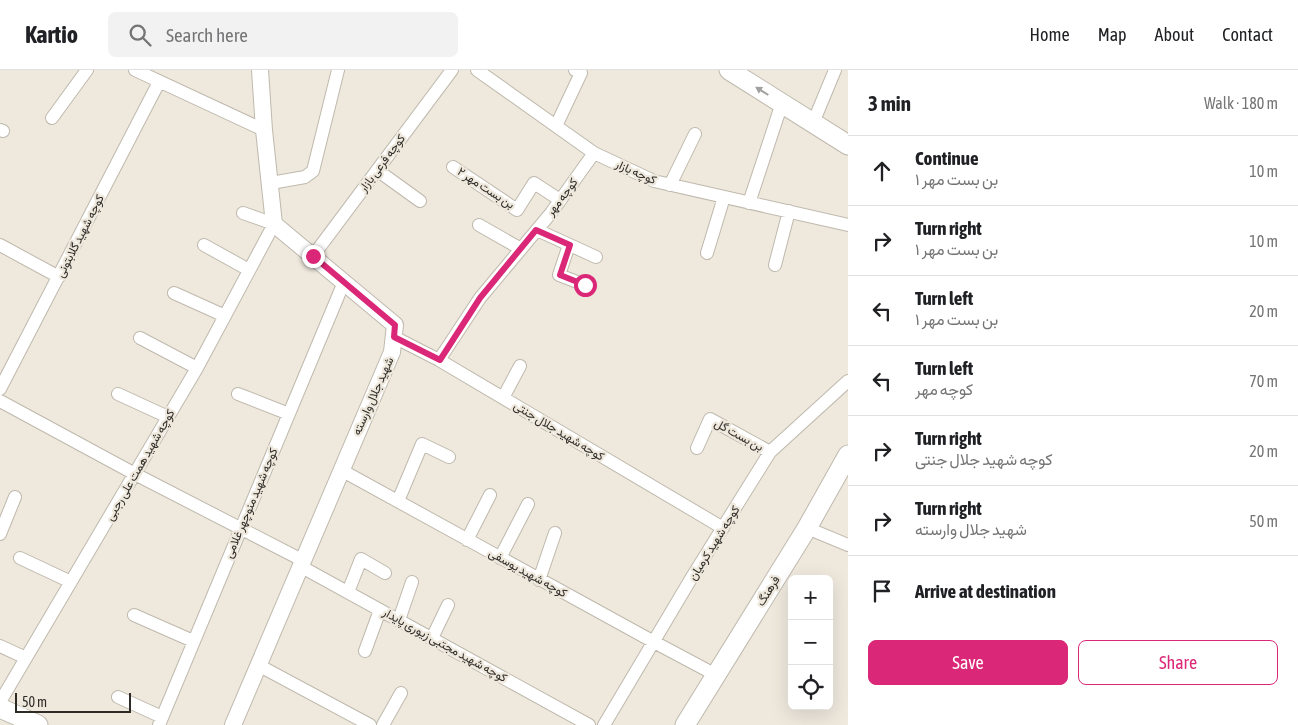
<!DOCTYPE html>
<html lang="en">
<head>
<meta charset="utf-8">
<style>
	:root { --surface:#fff; --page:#f2f2f2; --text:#202124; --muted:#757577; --line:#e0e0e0; --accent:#db2777 }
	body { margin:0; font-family:"Asap Condensed",Vazirmatn,sans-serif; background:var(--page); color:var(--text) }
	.controls { position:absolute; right:15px; bottom:15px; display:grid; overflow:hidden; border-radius:8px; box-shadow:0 5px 20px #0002 }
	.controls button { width:45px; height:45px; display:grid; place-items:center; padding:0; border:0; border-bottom:1px solid var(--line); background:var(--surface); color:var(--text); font:25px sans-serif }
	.scale { position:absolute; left:15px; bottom:12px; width:116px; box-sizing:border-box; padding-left:5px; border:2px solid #2e2b27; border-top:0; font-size:14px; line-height:18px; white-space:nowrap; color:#2e2b27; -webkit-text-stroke:4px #eee8dd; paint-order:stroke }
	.stop { position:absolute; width:15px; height:15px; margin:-11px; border:4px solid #db2777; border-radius:50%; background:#fff }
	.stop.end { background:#db2777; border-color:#fff; box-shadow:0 1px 5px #0008 }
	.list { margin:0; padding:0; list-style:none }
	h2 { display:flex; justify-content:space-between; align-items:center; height:65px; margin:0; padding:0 20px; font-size:21px }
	h2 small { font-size:16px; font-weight:400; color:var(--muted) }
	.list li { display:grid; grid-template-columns:32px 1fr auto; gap:15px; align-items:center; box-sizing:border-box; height:70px; padding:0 20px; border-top:1px solid var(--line) }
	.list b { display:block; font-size:19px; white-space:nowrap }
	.list p { margin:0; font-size:16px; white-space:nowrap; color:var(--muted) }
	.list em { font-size:16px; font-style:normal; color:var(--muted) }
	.actions { display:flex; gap:10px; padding:15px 20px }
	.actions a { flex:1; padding:11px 0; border:1px solid var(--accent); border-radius:8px; text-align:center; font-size:18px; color:var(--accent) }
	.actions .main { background:var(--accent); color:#fff }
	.icon { flex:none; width:28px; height:28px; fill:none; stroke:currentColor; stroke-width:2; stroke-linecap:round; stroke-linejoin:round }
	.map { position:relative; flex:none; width:848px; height:655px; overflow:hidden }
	header { display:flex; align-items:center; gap:30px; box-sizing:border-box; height:70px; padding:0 25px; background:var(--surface); border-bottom:1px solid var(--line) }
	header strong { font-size:24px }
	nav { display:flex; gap:28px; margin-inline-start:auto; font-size:18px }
	.search { width:350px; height:45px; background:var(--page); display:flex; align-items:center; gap:12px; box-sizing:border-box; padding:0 18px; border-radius:8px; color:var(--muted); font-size:19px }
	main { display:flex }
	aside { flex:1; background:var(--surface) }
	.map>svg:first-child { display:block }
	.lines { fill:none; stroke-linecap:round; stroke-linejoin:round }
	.minor-casing { stroke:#bfb9ad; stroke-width:14 }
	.tertiary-casing { stroke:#bfb9ad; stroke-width:18 }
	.secondary-casing { stroke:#bfb9ad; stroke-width:21 }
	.minor { stroke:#fff; stroke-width:12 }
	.tertiary { stroke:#fff; stroke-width:16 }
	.secondary { stroke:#fff; stroke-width:19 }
	.oneway { fill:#a1a09e }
	.route { stroke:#db2777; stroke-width:6 }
	.labels { text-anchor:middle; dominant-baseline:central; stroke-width:4.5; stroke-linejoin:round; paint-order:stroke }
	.street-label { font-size:12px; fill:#2e2b27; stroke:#eee8dd }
</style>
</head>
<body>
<header>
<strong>Kartio</strong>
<div class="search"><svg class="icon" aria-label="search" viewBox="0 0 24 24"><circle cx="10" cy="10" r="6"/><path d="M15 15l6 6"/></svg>Search here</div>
<nav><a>Home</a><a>Map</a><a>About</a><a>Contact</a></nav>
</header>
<main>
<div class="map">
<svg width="848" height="655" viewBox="0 0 848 655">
	<rect width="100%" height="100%" fill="#eee8dd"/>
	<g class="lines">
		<defs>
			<path id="minor" d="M 135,0 L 264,60
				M 477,0 L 594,83 L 654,111 L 848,155
				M 52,48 L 87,0
				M 813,53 L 835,0
				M 556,56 L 581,3 L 575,0
				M 0,60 L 3,61
				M 453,97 L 517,140 L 534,113 L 560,130
				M 377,100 L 420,131
				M 271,113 L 305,107 L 313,101 L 338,0
				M 670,115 L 695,64
				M 749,133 L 782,33
				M 479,155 L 521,179
				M 537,160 L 596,187
				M 0,175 L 59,207
				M 204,175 L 249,200
				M 569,175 L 559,205 L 585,215
				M 707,183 L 724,127
				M 313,186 L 452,0
				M 775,195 L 789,141
				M 174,223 L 225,246
				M 394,267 L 439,290 L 723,458
				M 140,268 L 197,298
				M 439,290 L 480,228 L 551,143 L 594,83
				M 0,319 L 159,12
				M 118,324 L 168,347
				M 238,324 L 289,344
				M 503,328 L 520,296
				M 0,331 L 135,404 L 302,490
				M 697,378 L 710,349 L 770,382
				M 341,400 L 654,572 L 716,605
				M 398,431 L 422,374 L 449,387
				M 807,458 L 848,475
				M 0,464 L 15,427
				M 467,470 L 490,425
				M 20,488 L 71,512
				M 500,488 L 528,434
				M 300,496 L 589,655
				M 539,510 L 555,463
				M 348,522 L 361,489 L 385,503
				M 134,545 L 193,571
				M 399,550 L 412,512
				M 432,568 L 448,535
				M 0,576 L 26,588
				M 365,581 L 380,540
				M 258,595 L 370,655
				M 118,627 L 162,647
				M 0,632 L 197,298 L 274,154 L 243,143
				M 159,655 L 344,212
				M 383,655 L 401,623
				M 604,655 L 692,507 L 770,382 L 848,311"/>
			<path id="tertiary" d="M 233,655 L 392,282 L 395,255 L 274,154 L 264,60 L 260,0"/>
			<path id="secondary" d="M 729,0 L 848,75
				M 0,638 L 38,655
				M 685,655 L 807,458 L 848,385"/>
		</defs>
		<use href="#minor" class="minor-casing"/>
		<use href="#tertiary" class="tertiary-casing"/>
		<use href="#secondary" class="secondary-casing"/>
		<use href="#minor" class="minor"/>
		<use href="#tertiary" class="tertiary"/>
		<use href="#secondary" class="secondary"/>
	</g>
	<defs><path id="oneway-solid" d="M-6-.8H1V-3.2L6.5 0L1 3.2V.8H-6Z" transform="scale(1.25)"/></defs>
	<use class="oneway" href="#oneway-solid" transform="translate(762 21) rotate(-148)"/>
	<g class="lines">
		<path class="route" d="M 313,186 L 395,255 L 394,267 L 440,290 L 480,228 L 536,160 L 570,175 L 560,205 L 585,215"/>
	</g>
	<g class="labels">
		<g class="street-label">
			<text transform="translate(382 93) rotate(-53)">کوچه فرعی بازار</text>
			<text transform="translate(636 102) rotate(24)">کوچه بازار</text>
			<text transform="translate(486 118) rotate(33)">بن بست مهر ۲</text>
			<text transform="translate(562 127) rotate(-53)">کوچه مهر</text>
			<text transform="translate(80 166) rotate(-63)">کوچه شهید گلابتونی</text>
			<text transform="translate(373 326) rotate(-66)">شهید جلال وارسته</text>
			<text transform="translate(559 361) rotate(31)">کوچه شهید جلال جنتی</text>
			<text transform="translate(739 365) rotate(29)">بن بست گل</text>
			<text transform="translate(140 395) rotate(-60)">کوچه شهید همت علی رجبی</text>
			<text transform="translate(251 433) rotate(-67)">کوچه شهید منوچهر غلامی</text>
			<text transform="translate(714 473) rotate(-58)">کوچه شهید کرمیان</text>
			<text transform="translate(528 503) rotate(29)">کوچه شهید یوسفی</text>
			<text transform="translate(768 521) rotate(-58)">فرهنگ</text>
			<text transform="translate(445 575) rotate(29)">کوچه شهید مجتبی زیوری پایدار</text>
		</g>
	</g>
</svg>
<div class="controls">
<button>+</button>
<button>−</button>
<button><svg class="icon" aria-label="locate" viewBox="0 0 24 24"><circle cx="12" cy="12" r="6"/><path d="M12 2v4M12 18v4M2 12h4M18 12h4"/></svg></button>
</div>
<div class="scale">50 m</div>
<div class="stop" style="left:585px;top:215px"></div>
<div class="stop end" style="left:313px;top:186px"></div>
</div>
<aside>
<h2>3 min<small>Walk · 180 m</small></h2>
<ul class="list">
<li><svg class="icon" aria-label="ahead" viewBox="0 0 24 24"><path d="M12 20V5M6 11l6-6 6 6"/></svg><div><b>Continue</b><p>بن بست مهر ۱</p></div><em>10 m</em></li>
<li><svg class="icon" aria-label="right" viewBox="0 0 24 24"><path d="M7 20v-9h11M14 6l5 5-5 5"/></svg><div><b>Turn right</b><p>بن بست مهر ۱</p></div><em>10 m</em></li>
<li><svg class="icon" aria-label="left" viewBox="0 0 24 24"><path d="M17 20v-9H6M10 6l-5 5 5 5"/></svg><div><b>Turn left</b><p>بن بست مهر ۱</p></div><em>20 m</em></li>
<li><svg class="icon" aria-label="left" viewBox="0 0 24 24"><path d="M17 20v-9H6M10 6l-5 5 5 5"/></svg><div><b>Turn left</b><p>کوچه مهر</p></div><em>70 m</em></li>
<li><svg class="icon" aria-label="right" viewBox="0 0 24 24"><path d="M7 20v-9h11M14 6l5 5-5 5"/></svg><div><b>Turn right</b><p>کوچه شهید جلال جنتی</p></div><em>20 m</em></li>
<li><svg class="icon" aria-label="right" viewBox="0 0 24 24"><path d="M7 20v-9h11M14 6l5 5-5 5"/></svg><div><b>Turn right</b><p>شهید جلال وارسته</p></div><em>50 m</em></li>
<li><svg class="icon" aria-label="arrive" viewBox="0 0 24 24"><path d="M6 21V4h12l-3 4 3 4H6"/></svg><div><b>Arrive at destination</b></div></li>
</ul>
<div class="actions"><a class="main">Save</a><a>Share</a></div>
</aside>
</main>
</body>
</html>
